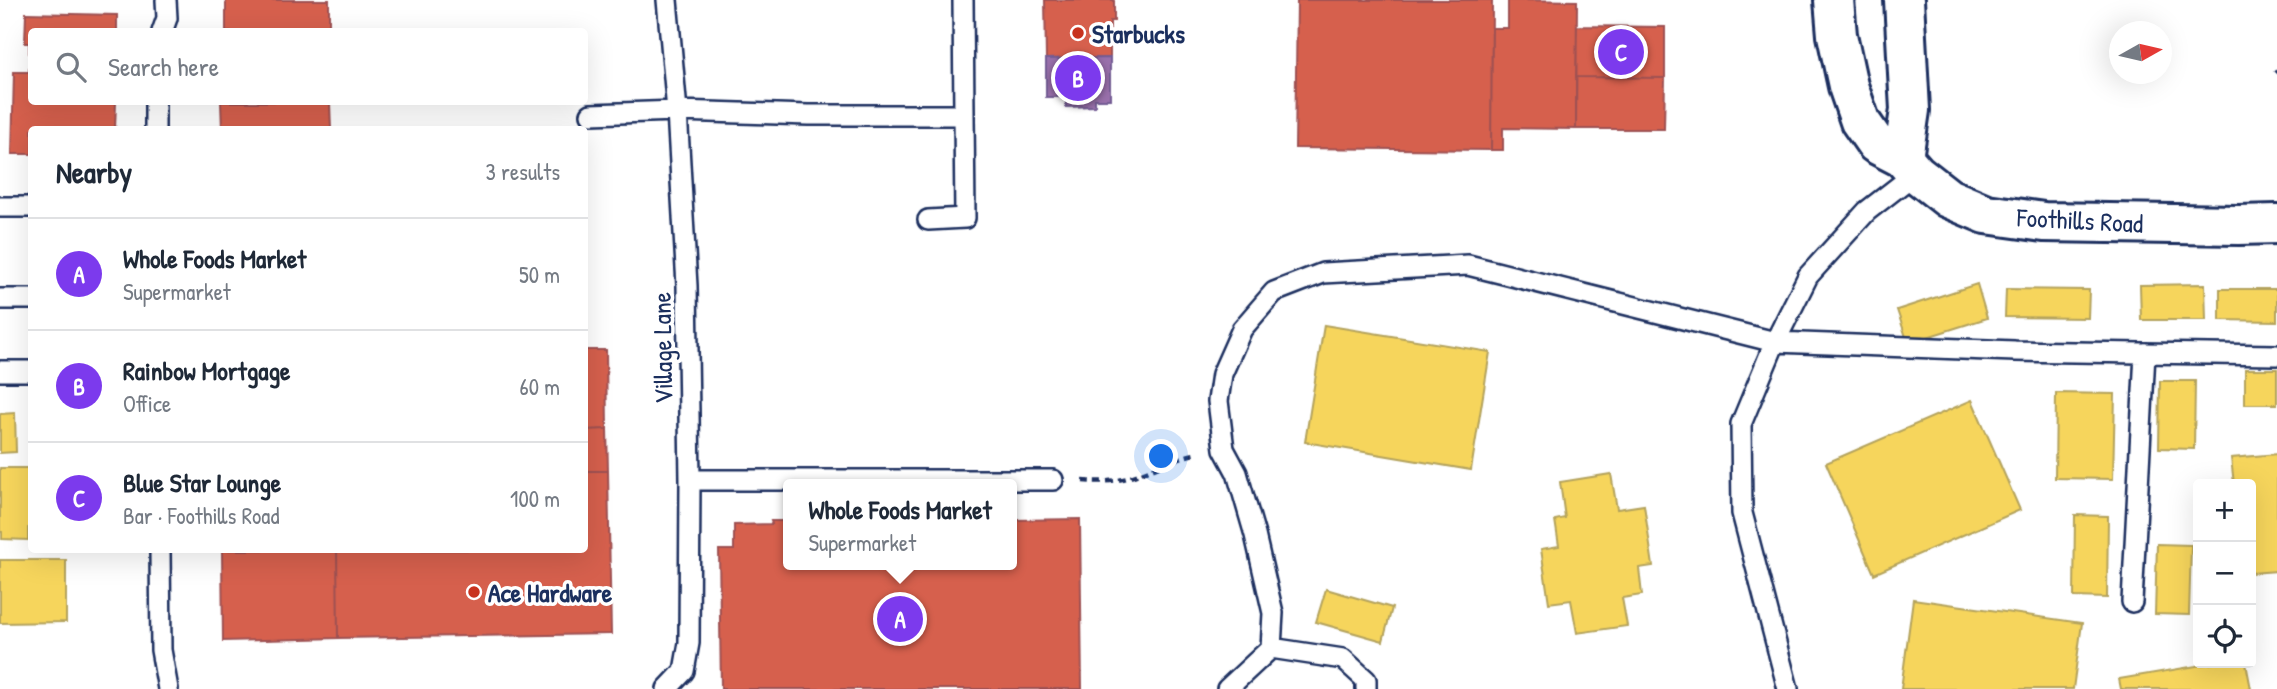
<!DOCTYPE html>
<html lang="en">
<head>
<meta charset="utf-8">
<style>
	:root { --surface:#fff; --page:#f2f2f3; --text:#1f2937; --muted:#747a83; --line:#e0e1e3; --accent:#7c3aed }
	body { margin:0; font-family:"Patrick Hand",sans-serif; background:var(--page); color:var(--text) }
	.controls { position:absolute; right:21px; bottom:21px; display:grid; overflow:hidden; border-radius:7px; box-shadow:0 7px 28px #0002 }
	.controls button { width:63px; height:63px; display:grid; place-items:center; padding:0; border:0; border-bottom:2px solid var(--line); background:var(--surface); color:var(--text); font:35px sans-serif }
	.compass { position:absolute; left:2109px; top:21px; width:63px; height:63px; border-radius:50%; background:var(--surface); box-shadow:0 7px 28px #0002; rotate:82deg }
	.you { position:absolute; left:1162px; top:457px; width:24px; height:24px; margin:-18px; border:5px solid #fff; border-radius:50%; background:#1a73e8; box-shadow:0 0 0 10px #1a73e833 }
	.badge { display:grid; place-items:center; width:46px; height:46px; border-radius:50%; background:var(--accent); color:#fff; font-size:23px; font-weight:700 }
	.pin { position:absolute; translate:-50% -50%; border:4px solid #fff; box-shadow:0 2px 7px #0006 }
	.popup { position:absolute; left:783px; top:479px; width:234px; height:91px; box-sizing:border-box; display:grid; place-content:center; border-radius:7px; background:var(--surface); filter:drop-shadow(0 2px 5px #0005); font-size:23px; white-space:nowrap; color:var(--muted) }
	.popup b { font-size:26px; color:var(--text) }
	.popup::after { content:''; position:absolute; left:50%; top:100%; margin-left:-14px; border:14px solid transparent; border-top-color:var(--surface) }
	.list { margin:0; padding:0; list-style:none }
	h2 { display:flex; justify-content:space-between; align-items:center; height:91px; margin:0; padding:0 28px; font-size:30px }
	h2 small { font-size:23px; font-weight:400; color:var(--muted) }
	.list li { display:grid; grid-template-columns:46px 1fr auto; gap:21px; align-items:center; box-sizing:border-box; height:112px; padding:0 28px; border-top:2px solid var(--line) }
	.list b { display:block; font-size:26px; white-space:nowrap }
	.list p { margin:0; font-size:23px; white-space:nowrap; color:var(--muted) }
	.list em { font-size:23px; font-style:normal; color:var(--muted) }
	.icon { flex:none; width:38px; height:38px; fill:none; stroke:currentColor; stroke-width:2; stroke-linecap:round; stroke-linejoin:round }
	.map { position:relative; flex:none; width:2277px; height:689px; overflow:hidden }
	.search { position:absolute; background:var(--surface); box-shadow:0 7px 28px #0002; left:28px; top:28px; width:560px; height:77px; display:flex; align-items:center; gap:18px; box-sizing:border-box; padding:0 24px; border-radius:7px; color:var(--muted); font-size:26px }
	.panel { position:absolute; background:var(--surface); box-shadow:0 7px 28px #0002; left:28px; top:126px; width:560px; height:427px; border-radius:7px }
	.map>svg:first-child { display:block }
	.homes { fill:#f6d55c; stroke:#b4a35d; stroke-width:2 }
	.shops { fill:#d6604d; stroke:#9e5152; stroke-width:2 }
	.offices { fill:#9970ab; stroke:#735c94; stroke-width:2 }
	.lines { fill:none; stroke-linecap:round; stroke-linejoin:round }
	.service-casing { stroke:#1b2f5e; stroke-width:24 }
	.tertiary-casing { stroke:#1b2f5e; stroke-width:44 }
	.path { stroke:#1b2f5e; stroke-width:4.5; stroke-dasharray:7 5; stroke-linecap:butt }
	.service { stroke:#fff; stroke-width:19 }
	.tertiary { stroke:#fff; stroke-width:38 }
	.poi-dot { fill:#c8321e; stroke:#fff; stroke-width:2.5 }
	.labels { text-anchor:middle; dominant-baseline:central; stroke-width:7; stroke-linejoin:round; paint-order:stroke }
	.poi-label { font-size:26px; font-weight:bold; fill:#1b2f5e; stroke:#fff; text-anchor:start }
	.street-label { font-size:26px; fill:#1b2f5e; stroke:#fff }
</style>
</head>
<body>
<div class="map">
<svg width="2277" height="689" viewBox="0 0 2277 689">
	<rect width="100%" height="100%" fill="#fff"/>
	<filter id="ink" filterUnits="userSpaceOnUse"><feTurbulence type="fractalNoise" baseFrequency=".0143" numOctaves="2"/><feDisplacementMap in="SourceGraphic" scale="14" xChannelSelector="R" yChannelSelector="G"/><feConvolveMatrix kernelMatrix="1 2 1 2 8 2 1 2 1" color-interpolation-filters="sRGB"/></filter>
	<g filter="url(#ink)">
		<path class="homes" d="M 1977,284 L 1987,318 L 1908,343 L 1897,310 Z
			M 2205,284 L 2206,320 L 2141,320 L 2140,285 Z
			M 2006,289 L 2089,290 L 2088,318 L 2005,317 Z
			M 2220,289 L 2277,289 L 2277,321 L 2220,320 Z
			M 1324,325 L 1490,352 L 1471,470 L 1305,442 Z
			M 2245,369 L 2277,369 L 2277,404 L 2245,404 Z
			M 2160,381 L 2195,381 L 2194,449 L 2159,448 Z
			M 2056,393 L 2115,394 L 2113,479 L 2055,478 Z
			M 1972,400 L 2020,510 L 1874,574 L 1826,463 Z
			M 15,413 L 16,452 L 0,453 L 0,414 Z
			M 2277,454 L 2277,571 L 2251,573 L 2251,484 L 2234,484 L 2231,458 Z
			M 0,468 L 32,468 L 32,528 L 28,528 L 28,540 L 2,539 L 2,532 L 0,532 Z
			M 1611,474 L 1617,509 L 1644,505 L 1653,566 L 1639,568 L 1642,595 L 1622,598 L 1627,626 L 1577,633 L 1571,600 L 1549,603 L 1541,549 L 1559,546 L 1555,520 L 1565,518 L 1560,482 Z
			M 2075,515 L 2108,516 L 2107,598 L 2074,597 Z
			M 2157,544 L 2191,545 L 2189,615 L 2155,614 Z
			M 0,560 L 66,560 L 66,622 L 0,623 Z
			M 1326,589 L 1392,608 L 1383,641 L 1316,622 Z
			M 1913,599 L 2082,623 L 2073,689 L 1901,689 Z
			M 2214,663 L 2246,663 L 2251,689 L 2121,689 L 2119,679 Z"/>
		<path class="shops" d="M 226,0 L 329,0 L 329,32 L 226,32 Z
			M 1045,0 L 1114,0 L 1114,21 L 1110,21 L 1110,58 L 1046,59 Z
			M 1297,0 L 1492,0 L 1491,150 L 1295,148 Z
			M 1508,0 L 1577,1 L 1576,129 L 1503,128 L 1503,150 L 1491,150 L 1492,28 L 1508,28 Z
			M 26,13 L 117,15 L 117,32 L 32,32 L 32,102 L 116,102 L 115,130 L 32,130 L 32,154 L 12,154 L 14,72 L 29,72 L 29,43 L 25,43 Z
			M 1577,26 L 1665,27 L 1665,78 L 1576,77 Z
			M 1576,77 L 1665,78 L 1664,129 L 1576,129 Z
			M 221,102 L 330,102 L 331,130 L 222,130 Z
			M 584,350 L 606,350 L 607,429 L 584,430 Z
			M 607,429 L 608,471 L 584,471 L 584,430 Z
			M 584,471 L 608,471 L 611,634 L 338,638 L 337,550 L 584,550 Z
			M 1080,519 L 1082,689 L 721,689 L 719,550 L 734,550 L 734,525 L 772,524 L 771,521 L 788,521 L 788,565 L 1012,565 L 1012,520 Z
			M 222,550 L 337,550 L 338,638 L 223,641 Z"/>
		<path class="offices" d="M 1110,58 L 1110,99 L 1095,99 L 1095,106 L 1066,107 L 1066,97 L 1046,97 L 1046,59 Z"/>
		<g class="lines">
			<defs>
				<path id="service" d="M 667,0 L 677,111 L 687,286 L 690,480 L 689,643 L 684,671 L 667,689
					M 162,32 L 167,18 L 166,0
					M 155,102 L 155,130
					M 591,114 L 677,111 L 808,115 L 964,115 L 963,0
					M 0,207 L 32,207
					M 928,220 L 965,218 L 964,115
					M 0,299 L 32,299
					M 0,371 L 32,371
					M 690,480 L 1053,480
					M 160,550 L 161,650 L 168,689
					M 2132,602 L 2145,353
					M 1227,689 L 1271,648
					M 1366,689 L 1366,680 L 1343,659 L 1271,648 L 1273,613 L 1255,535 L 1237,473 L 1224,449 L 1218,401 L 1222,374 L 1242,329 L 1274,292 L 1323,273 L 1468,265 L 1775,342 L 2015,351 L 2277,355
					M 1788,689 L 1742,513 L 1741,424 L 1775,342 L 1808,276 L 1867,211 L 1916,173"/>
				<path id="tertiary" d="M 1834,0 L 1837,35 L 1848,86 L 1860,121 L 1876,144 L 1903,158 L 1916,173 L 1948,198 L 1986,214 L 2044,222 L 2239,225 L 2277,224
					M 1903,158 L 1910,110 L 1904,0"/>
			</defs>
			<use href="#service" class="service-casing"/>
			<use href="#tertiary" class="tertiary-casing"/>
			<path class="path" d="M 2275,73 L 2277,71
				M 1083,481 C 1097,482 1113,482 1127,478 C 1150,471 1171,459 1195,454"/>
			<use href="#service" class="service"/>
			<use href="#tertiary" class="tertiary"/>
		</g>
	</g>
	<g class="poi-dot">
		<circle cx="1078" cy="33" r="7"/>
		<circle cx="474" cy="592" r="7"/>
	</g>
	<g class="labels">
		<g class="poi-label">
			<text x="1092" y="33">Starbucks</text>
			<text x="488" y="592">Ace Hardware</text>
		</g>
		<g class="street-label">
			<text transform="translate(2080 220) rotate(3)">Foothills Road</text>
			<text transform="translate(662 348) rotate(-91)">Village Lane</text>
		</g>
	</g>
</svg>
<div class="controls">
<button>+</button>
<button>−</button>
<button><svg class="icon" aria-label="locate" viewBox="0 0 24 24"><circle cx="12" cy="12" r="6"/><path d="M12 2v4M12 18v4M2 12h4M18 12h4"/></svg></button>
</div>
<svg class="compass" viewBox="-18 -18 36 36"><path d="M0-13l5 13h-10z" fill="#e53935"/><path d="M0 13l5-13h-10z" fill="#747a83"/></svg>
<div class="you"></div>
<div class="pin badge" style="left:900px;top:619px">A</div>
<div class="popup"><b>Whole Foods Market</b>Supermarket</div>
<div class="pin badge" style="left:1078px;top:78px">B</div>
<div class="pin badge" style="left:1621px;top:52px">C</div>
<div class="search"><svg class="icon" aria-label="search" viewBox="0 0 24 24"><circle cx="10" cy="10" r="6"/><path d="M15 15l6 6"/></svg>Search here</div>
<section class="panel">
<h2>Nearby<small>3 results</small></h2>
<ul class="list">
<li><span class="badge">A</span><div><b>Whole Foods Market</b><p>Supermarket</p></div><em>50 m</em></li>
<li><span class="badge">B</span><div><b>Rainbow Mortgage</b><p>Office</p></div><em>60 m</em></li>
<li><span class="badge">C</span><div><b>Blue Star Lounge</b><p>Bar · Foothills Road</p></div><em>100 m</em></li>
</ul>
</section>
</div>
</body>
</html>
